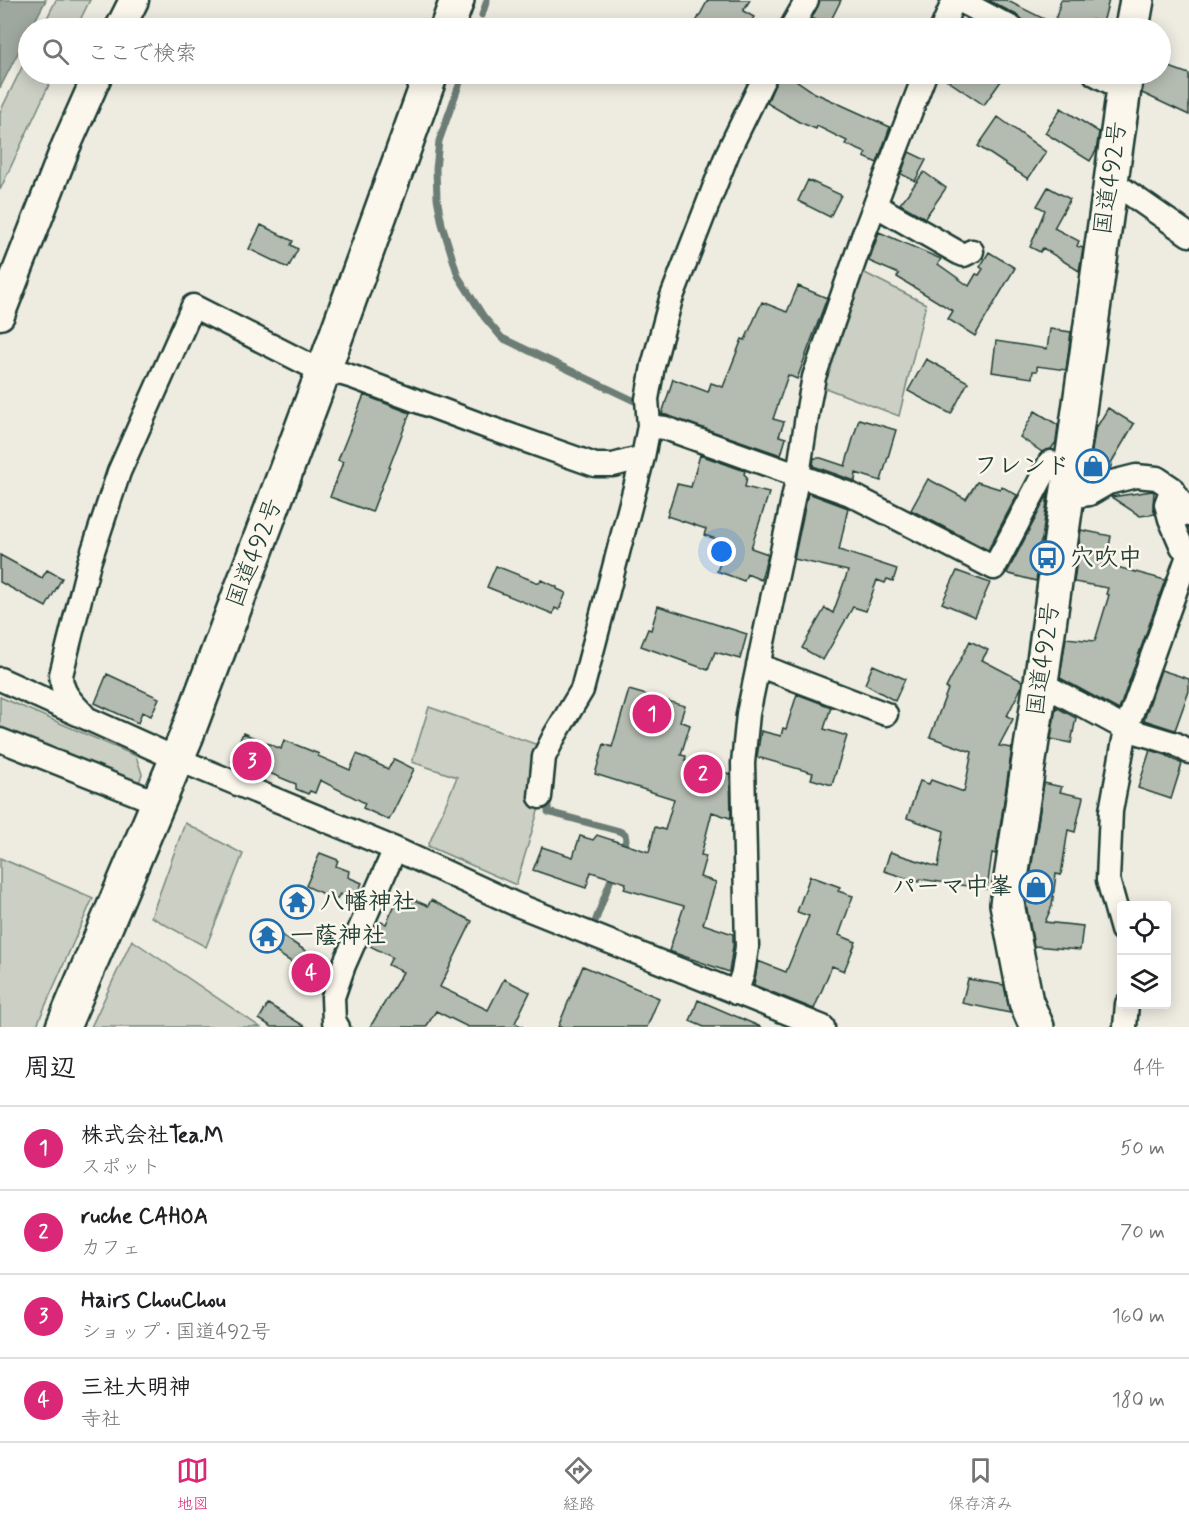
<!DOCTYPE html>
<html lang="ja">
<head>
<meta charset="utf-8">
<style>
	:root { --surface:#fff; --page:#f2f2f2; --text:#202124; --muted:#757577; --line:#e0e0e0; --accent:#db2777 }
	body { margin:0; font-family:Mynerve,"Klee One",sans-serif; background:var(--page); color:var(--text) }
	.controls { position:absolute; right:18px; bottom:18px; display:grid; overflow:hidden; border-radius:6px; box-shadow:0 3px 15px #0003 }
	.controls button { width:54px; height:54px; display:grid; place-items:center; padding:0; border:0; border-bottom:2px solid var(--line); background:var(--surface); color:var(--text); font:30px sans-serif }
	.you { position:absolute; left:722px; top:552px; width:21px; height:21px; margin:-15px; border:4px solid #fff; border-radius:50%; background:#1a73e8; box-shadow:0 0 0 9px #1a73e833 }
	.badge { display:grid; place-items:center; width:39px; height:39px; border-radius:50%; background:var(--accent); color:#fff; font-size:20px; font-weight:700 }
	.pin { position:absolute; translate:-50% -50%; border:3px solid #fff; box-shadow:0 2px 6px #0006 }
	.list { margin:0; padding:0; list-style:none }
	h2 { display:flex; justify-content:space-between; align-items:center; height:78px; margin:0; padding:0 24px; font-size:26px }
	h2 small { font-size:20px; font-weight:400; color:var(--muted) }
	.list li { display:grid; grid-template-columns:39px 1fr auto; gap:18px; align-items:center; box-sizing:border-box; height:84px; padding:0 24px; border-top:2px solid var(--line) }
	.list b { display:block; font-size:22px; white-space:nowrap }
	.list p { margin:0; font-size:20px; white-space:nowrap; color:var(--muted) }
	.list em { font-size:20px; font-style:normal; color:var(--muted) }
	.icon { flex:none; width:33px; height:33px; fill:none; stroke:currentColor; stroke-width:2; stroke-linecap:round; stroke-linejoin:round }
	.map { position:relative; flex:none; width:1189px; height:1027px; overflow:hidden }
	.search { position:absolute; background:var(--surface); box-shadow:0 3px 15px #0003; left:18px; right:18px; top:18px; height:66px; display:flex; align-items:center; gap:15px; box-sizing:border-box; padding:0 21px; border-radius:33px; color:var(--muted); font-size:22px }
	.sheet { height:414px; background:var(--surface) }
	nav { display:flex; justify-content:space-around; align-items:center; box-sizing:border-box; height:84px; border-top:2px solid var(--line); background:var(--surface); font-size:16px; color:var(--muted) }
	nav a { display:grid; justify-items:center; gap:3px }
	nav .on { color:var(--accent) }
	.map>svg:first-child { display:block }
	.green { fill:#cbcfc4; stroke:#75867c; stroke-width:1.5 }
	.water { fill:#9fa89f; stroke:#6c7d74; stroke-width:1.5 }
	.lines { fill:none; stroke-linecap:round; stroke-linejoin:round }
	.stream { stroke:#6c7d74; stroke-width:7 }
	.building { fill:#b4bbb0; stroke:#1f3d34; stroke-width:1.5 }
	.minor-casing { stroke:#1f3d34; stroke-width:27 }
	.tertiary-casing { stroke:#1f3d34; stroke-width:33 }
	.trunk-casing { stroke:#1f3d34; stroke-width:38 }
	.minor { stroke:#fbf7ec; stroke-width:22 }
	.tertiary { stroke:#fbf7ec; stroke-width:28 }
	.trunk { stroke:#fbf7ec; stroke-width:33 }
	.labels { text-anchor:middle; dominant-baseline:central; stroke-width:5; stroke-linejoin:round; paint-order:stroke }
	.street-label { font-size:24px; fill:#1f3d34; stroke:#fbf7ec }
	.poi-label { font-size:24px; font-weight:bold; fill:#1f3d34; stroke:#fbf7ec; text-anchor:start }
</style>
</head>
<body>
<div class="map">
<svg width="1189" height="1027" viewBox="0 0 1189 1027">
	<rect width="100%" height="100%" fill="#eeece1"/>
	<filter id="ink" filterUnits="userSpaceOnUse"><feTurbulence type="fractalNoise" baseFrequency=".0167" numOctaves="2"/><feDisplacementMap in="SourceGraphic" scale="12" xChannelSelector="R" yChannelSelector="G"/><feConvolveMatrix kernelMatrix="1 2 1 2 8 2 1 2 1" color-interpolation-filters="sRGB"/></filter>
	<g filter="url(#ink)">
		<path class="green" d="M 56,0 L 90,0 L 76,28 L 42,28 Z
			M 28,55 L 28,74 L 54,74 L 0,190 L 0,112 Z
			M 861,271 L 926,304 L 899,416 L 820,386 Z
			M 0,697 L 136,756 L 142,774 L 139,783 L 0,733 Z
			M 429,707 L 541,746 L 539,808 L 516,885 L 428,846 L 457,777 L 412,762 Z
			M 185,823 L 243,854 L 206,947 L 151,917 Z
			M 0,858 L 93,898 L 36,1027 L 0,1027 Z
			M 132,940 L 260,1027 L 91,1027 Z"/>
		<path class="water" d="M 0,0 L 46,0 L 31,28 L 28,28 L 28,33 L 0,88 Z"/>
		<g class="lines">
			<path class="stream" d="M 482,15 L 487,0
				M 478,28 L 479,25
				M 463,74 L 439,141 L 436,169 L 437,198 L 442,224 L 458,276 L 484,317 L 502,338 L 643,405
				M 548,796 L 548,812 L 619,831 L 625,834 L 626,840 L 621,852
				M 595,922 L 614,871"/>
		</g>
		<path class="building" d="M 708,0 L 750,0 L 743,11 L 754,17 L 747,28 L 707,28 L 696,22 Z
			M 820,0 L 841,0 L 828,26 L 812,18 Z
			M 988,0 L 1006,0 L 1054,24 L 1061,0 L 1109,0 L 1103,23 L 1092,20 L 1089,28 L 1025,28 L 1024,21 L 1019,16 Z
			M 1161,64 L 1189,74 L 1189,115 L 1142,93 L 1146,74 L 1161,74 Z
			M 779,74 L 787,74 L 815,93 L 890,127 L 877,163 L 864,157 L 866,153 L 845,144 L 847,141 L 817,126 L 816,129 L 799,122 L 767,103 Z
			M 938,74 L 1006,74 L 984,105 Z
			M 1061,108 L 1099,132 L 1096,151 L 1090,161 L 1045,133 Z
			M 998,117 L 1046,152 L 1028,179 L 978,146 Z
			M 909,152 L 926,160 L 915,181 L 901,174 Z
			M 924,172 L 946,188 L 925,218 L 900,204 Z
			M 808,180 L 841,195 L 830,217 L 798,201 Z
			M 1048,187 L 1070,199 L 1054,228 L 1079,241 L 1077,246 L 1083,248 L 1079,271 L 1043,248 L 1040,252 L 1030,247 L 1045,210 L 1037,206 Z
			M 261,225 L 293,241 L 291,245 L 298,249 L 288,268 L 249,249 Z
			M 879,232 L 941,259 L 938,264 L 969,286 L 976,274 L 979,275 L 983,269 L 980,267 L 989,252 L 1015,268 L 975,336 L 948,319 L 953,311 L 897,277 L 899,274 L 869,261 Z
			M 798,286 L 827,298 L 797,379 L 788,375 L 773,419 L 784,422 L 779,436 L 786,438 L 781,455 L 662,414 L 673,379 L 708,392 L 711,383 L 723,387 L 742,339 L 745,340 L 762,302 L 787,312 Z
			M 1050,329 L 1071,332 L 1066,370 L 1037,366 L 1037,371 L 1033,371 L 1032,378 L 992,372 L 996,341 L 1047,349 Z
			M 926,359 L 968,382 L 951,414 L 908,391 Z
			M 364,395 L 410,413 L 372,512 L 330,497 L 343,462 L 338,460 Z
			M 1108,408 L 1134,424 L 1111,463 L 1112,464 L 1110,469 L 1088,479 L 1095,430 Z
			M 1035,411 L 1058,425 L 1056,442 L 1051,449 L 1042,452 L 1020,437 Z
			M 859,419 L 896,430 L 881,481 L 856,473 L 855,481 L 813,466 L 814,458 L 821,458 L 845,466 Z
			M 700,455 L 745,471 L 744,474 L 747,477 L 745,487 L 769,493 L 751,548 L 768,554 L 761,580 L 747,574 L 744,581 L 717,571 L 728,543 L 704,535 L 706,529 L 667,516 L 677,484 L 691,487 Z
			M 928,479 L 966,499 L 977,482 L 1000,489 L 1001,486 L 1017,495 L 988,550 L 911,510 Z
			M 1152,491 L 1154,492 L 1153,507 L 1155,514 L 1140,516 L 1111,497 Z
			M 808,493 L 848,508 L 839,550 L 897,569 L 893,581 L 887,579 L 885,583 L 877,580 L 866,611 L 853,607 L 823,660 L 802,648 L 825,608 L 833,613 L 848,571 L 794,559 Z
			M 1048,494 L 1042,539 L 1033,559 L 1039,563 L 1036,581 L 1009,574 L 1007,573 Z
			M 1081,530 L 1111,536 L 1106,564 L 1165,580 L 1119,710 L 1060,678 L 1066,638 L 1095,641 L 1109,595 L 1106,594 L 1108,588 L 1074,582 Z
			M 0,555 L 42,578 L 47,570 L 62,578 L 46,607 L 0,582 Z
			M 496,566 L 539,583 L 541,580 L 557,587 L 557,589 L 566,593 L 559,610 L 555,608 L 553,614 L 487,587 Z
			M 957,571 L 990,583 L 975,617 L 942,603 Z
			M 658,606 L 747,634 L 740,659 L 715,652 L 708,670 L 641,646 L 648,629 L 651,630 Z
			M 970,641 L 988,650 L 982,660 L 1022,681 L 1021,688 L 1007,716 L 1013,719 L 999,746 L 1012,748 L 996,854 L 992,853 L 987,889 L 920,879 L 919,882 L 884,871 L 890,852 L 938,867 L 944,831 L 907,818 L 920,781 L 929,784 L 931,780 L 964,792 L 972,752 L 930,737 L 948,689 L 946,688 Z
			M 873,665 L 905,679 L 895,701 L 865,684 Z
			M 1161,670 L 1189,679 L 1189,691 L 1175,730 L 1144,720 Z
			M 107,674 L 159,698 L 151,716 L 142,712 L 138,723 L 95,703 Z
			M 629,690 L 685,706 L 680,721 L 690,725 L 681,755 L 686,756 L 685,760 L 730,774 L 731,816 L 730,818 L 712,812 L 701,855 L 706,856 L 700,877 L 716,882 L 703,924 L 733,934 L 733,946 L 729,972 L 669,951 L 684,906 L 624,889 L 626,883 L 591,872 L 586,888 L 533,870 L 542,847 L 573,857 L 580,836 L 593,840 L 597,835 L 649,852 L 655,827 L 665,830 L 674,799 L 595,774 L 604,744 L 612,747 Z
			M 797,694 L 831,707 L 824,729 L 847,736 L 832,785 L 811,779 L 813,773 L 757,757 L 761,731 L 781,736 L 783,728 L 786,729 Z
			M 1056,707 L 1076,718 L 1071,743 L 1051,739 Z
			M 243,733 L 281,749 L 284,740 L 319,754 L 318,756 L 350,770 L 357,754 L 388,769 L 394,759 L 414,769 L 389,820 L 363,808 L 365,803 L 320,780 L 315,793 L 310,791 L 308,794 L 296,789 L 296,784 L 267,772 L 266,776 L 231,761 Z
			M 1150,750 L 1166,755 L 1182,764 L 1171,799 L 1138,788 Z
			M 1044,783 L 1062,787 L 1060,792 L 1083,797 L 1075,832 L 1068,830 L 1061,875 L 1056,874 L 1052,906 L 1045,922 L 1083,926 L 1080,950 L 1034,946 L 1026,904 Z
			M 320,853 L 338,860 L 336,866 L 349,871 L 348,877 L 362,883 L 355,900 L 340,894 L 336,900 L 306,886 Z
			M 810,876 L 840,887 L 838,891 L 853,896 L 839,935 L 856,942 L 844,971 L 832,966 L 814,1009 L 754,985 L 758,961 L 786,972 L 809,916 L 797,912 Z
			M 400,894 L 428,906 L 431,900 L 472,921 L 440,987 L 488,1010 L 504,979 L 530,992 L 515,1023 L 523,1027 L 468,1027 L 436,1011 L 426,1027 L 370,1027 L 403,972 L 388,965 L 392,957 L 370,946 L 381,922 L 386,924 Z
			M 280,934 L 324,963 L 316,978 L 271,949 Z
			M 583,966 L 659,998 L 647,1027 L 558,1027 Z
			M 968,979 L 1004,985 L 1010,1013 L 962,1003 Z
			M 698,1000 L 761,1027 L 704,1027 L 690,1021 Z
			M 268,1004 L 306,1027 L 272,1027 L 259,1019 Z"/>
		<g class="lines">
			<defs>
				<path id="minor" d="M 959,0 L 1012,28
					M 791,28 L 807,0
					M 942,28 L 954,0
					M 1095,74 L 1123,89
					M 1110,185 L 1123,189 L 1189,235
					M 875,205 L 959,253 L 964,255 L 972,251
					M 649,426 L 647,399 L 653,366 L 671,299 L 728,152 L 766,74
					M 1172,488 L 1166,504 L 1170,519 L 1182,547 L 1189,552
					M 1066,497 L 1089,494 L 1108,483 L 1136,476 L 1157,478 L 1172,488 L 1189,515
					M 758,665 L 886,714
					M 0,679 L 177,759 L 395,849 L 515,904 L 823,1027
					M 1041,683 L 1126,729 L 1176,744 L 1189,752
					M 84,715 C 73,703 61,693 61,675 L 89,563 L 119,472 L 193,306 L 323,372 L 343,374 L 353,377 L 487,427 L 595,465 L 613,465 L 643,457
					M 0,740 L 159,803
					M 540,797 L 544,757 L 555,735 L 582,690 L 643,457 L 649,426 L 665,428 L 850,494 L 994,568 L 1050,462 L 1070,472
					M 1122,930 L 1108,880 L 1111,811 L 1126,729 L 1189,553
					M 736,993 L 743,973 L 747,947 L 743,763 L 748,714 L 798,475 L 809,403 L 814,377 L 863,236 L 925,74
					M 338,1027 L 334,1022 L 333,997 L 344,965 L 395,849
					M 1125,1027 L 1127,1004"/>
				<path id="tertiary" d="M 120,28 L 134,0
					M 0,315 L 66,146 L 98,74"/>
				<path id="trunk" d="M 447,28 L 457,0
					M 1132,28 L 1137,0
					M 63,1027 L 186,737 L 323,372 L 431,74
					M 1037,1027 L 1026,1002 L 1007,904 L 1042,675 L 1126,74"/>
			</defs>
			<use href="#minor" class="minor-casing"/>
			<use href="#tertiary" class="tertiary-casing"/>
			<use href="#trunk" class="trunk-casing"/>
			<use href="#minor" class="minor"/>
			<use href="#tertiary" class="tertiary"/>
			<use href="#trunk" class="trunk"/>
		</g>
	</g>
	<defs>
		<symbol id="shop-ring" viewBox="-11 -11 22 22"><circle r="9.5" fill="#fbf7ec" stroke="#1f6fb2" stroke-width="1.5"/><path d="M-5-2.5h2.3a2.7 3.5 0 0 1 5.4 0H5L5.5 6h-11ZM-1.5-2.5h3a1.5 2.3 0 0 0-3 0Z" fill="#1f6fb2"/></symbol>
		<symbol id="bus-ring" viewBox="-11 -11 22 22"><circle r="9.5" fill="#fbf7ec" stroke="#1f6fb2" stroke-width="1.5"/><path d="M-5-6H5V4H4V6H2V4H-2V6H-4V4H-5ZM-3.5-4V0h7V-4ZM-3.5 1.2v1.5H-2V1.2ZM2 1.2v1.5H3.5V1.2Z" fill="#1f6fb2"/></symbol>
		<symbol id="temple-ring" viewBox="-11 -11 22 22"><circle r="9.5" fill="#fbf7ec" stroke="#1f6fb2" stroke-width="1.5"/><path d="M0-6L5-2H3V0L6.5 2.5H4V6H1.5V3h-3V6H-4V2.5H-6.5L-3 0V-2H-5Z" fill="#1f6fb2"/></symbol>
	</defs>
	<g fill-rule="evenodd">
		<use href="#shop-ring" x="1074" y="447" width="38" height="38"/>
		<use href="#bus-ring" x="1028" y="539" width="38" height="38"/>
		<use href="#shop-ring" x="1017" y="868" width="38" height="38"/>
		<use href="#temple-ring" x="278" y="883" width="38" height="38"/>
		<use href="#temple-ring" x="248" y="917" width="38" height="38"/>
	</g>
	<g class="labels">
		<g class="street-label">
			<text transform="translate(1111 178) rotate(-82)">国道492号</text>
			<text transform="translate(255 553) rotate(-69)">国道492号</text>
			<text transform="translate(1044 659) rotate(-82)">国道492号</text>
		</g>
		<g class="poi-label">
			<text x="1070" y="466" text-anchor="end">フレンド</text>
			<text x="1070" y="558">穴吹中</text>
			<text x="1013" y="887" text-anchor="end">パーマ中峯</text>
			<text x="320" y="902">八幡神社</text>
			<text x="290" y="936">一蔭神社</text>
		</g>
	</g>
</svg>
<div class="controls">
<button><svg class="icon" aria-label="locate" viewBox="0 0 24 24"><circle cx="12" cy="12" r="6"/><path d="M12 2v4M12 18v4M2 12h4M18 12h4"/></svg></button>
<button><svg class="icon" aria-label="layers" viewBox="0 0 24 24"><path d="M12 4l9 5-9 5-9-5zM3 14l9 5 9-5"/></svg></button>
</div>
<div class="you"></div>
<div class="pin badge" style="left:652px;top:714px">1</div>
<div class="pin badge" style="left:703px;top:774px">2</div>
<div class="pin badge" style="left:252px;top:761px">3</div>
<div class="pin badge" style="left:311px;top:973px">4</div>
<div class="search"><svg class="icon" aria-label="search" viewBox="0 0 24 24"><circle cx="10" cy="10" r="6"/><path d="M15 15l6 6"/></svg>ここで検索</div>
</div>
<section class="sheet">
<h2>周辺<small>4件</small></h2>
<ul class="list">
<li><span class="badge">1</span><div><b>株式会社Tea.M</b><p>スポット</p></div><em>50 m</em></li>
<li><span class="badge">2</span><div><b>ruche CAHOA</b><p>カフェ</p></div><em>70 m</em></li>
<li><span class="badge">3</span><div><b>Hairs ChouChou</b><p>ショップ · 国道492号</p></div><em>160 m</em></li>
<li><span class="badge">4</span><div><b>三社大明神</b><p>寺社</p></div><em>180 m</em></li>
</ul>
</section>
<nav>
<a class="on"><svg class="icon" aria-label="map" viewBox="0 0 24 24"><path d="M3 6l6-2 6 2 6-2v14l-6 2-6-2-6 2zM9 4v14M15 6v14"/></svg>地図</a>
<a><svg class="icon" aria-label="directions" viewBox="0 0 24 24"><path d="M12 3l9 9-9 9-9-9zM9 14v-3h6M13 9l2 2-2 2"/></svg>経路</a>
<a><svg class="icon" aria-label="saved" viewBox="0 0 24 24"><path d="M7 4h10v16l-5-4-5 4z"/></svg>保存済み</a>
</nav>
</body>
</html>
